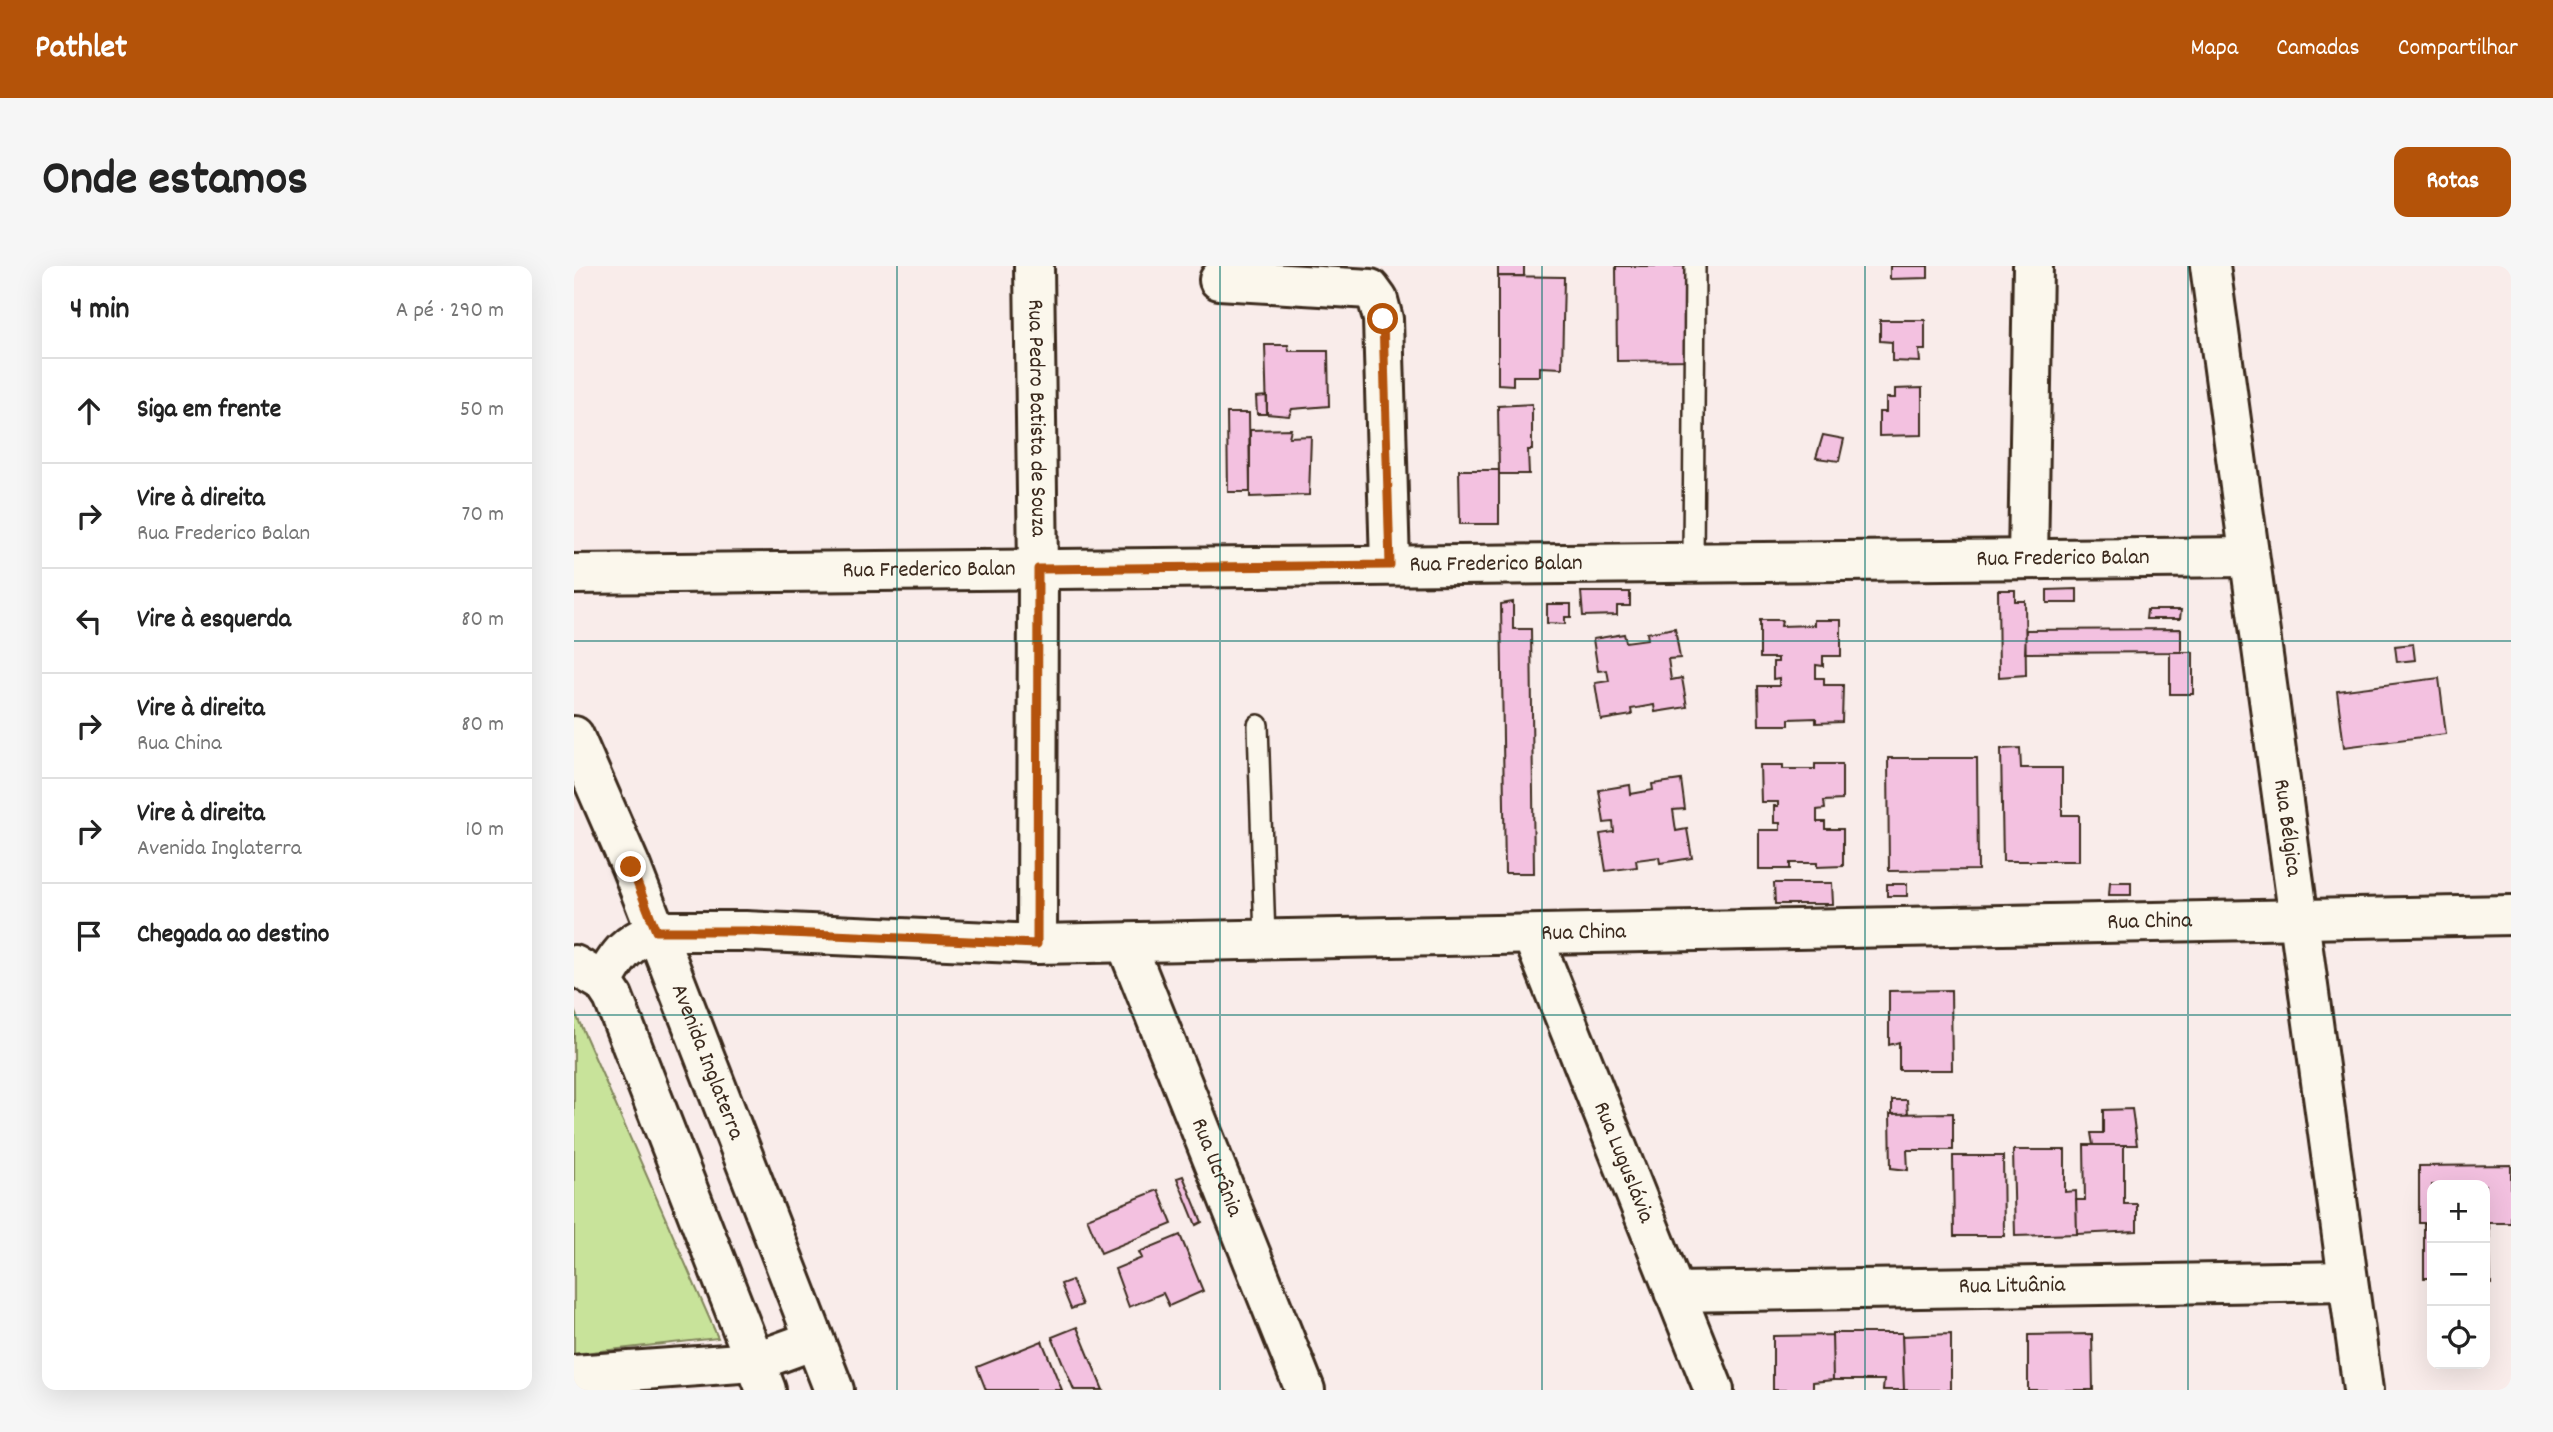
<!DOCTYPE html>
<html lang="pt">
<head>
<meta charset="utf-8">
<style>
	:root { --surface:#fff; --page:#f6f6f6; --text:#222; --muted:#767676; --line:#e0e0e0; --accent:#b45309 }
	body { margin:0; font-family:Dekko,sans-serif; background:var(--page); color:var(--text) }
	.controls { position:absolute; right:21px; bottom:21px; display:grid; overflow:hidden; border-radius:14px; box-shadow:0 7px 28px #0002 }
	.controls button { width:63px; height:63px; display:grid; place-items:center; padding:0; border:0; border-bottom:2px solid var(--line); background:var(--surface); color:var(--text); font:35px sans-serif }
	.stop { position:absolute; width:21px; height:21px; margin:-16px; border:5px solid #b45309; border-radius:50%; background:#fff }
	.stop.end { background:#b45309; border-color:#fff; box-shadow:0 2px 7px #0008 }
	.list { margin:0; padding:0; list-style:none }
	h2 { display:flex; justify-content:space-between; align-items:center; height:91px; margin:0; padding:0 28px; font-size:30px }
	h2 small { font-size:23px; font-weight:400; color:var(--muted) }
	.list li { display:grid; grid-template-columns:46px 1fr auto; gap:21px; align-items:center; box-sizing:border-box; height:105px; padding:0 28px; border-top:2px solid var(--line) }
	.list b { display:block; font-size:26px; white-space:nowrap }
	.list p { margin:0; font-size:23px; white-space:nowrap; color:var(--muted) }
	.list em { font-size:23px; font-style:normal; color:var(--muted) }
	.icon { flex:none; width:38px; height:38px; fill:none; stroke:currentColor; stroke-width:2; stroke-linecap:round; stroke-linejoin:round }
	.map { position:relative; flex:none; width:1937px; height:1124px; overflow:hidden; border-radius:14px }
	header { display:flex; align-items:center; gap:42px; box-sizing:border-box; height:98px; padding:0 35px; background:var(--accent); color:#fff }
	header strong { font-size:33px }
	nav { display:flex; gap:38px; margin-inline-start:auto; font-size:24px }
	.intro { display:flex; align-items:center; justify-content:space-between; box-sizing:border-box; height:168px; padding:0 42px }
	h1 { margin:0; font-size:49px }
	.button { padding:18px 32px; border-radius:14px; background:var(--accent); color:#fff; font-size:24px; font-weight:700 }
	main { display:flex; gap:42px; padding:0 42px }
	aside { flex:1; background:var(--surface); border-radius:14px; box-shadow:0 7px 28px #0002 }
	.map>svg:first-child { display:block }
	.green { fill:#c8e39a; stroke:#82865c; stroke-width:2 }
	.building { fill:#f3c1e0; stroke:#3b2a1e; stroke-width:2 }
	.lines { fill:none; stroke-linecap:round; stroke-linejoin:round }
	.service-casing { stroke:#3b2a1e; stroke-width:24 }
	.minor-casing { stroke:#3b2a1e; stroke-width:44 }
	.tertiary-casing { stroke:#3b2a1e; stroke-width:44 }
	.secondary-casing { stroke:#3b2a1e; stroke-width:44 }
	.service { stroke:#fbf7ec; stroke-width:19 }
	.minor { stroke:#fbf7ec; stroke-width:38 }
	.tertiary { stroke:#fbf7ec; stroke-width:38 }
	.secondary { stroke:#fbf7ec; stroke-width:38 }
	.route { stroke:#b45309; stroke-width:9 }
	.grid { fill:none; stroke:#0f766e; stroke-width:2; stroke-opacity:0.55 }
	.labels { text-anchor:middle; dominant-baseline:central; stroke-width:6; stroke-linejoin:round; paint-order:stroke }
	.street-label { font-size:23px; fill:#3b2a1e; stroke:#fbf7ec }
</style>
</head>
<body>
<header>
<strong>Pathlet</strong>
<nav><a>Mapa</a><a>Camadas</a><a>Compartilhar</a></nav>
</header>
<div class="intro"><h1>Onde estamos</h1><a class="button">Rotas</a></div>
<main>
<aside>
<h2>4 min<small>A pé · 290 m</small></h2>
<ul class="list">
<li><svg class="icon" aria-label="ahead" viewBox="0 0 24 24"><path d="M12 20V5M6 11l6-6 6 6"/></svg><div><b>Siga em frente</b></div><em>50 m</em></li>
<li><svg class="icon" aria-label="right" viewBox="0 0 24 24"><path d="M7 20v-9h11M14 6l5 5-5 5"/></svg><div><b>Vire à direita</b><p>Rua Frederico Balan</p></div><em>70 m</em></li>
<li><svg class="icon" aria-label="left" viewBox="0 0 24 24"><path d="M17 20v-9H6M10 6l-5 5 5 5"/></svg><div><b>Vire à esquerda</b></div><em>80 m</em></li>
<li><svg class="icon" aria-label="right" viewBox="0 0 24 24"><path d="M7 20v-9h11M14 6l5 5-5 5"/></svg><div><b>Vire à direita</b><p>Rua China</p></div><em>80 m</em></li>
<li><svg class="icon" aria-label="right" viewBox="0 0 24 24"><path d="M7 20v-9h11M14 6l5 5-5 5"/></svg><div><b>Vire à direita</b><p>Avenida Inglaterra</p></div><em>10 m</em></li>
<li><svg class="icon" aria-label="arrive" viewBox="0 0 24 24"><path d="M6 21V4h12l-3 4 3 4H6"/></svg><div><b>Chegada ao destino</b></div></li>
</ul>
</aside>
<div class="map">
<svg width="1937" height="1124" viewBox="0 0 1937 1124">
	<rect width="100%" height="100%" fill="#f9ecea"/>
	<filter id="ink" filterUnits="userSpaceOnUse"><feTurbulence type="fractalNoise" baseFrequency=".0143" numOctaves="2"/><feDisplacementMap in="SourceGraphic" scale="14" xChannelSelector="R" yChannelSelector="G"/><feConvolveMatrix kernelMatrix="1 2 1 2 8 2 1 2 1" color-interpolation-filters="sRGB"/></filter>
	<g filter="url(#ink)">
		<path class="green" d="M 0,744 L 144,1072 L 0,1088 Z"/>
		<path class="building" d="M 924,0 L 950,0 L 950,10 L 924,10 Z
			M 1042,0 L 1116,0 L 1117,94 L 1043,95 Z
			M 1316,0 L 1354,0 L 1354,12 L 1316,13 Z
			M 924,10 L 990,11 L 988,102 L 966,101 L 966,110 L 939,110 L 939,119 L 924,118 Z
			M 1306,54 L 1351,54 L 1351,84 L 1345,84 L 1346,96 L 1318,95 L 1318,76 L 1306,75 Z
			M 691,79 L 714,79 L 715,85 L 754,85 L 755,140 L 718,143 L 715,150 L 693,148 Z
			M 1348,122 L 1348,169 L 1305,170 L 1305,146 L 1312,146 L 1312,132 L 1321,132 L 1321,123 Z
			M 693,130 L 693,148 L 683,148 L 682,131 Z
			M 958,138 L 958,184 L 954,184 L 955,208 L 925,208 L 924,140 Z
			M 653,147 L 675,147 L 676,226 L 654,226 Z
			M 717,163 L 715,171 L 737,170 L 735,229 L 676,231 L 676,164 Z
			M 1249,169 L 1270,173 L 1265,195 L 1242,192 Z
			M 885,204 L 925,204 L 925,258 L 886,258 Z
			M 1503,323 L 1503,337 L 1473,337 L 1473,324 Z
			M 1424,324 L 1441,324 L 1441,335 L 1451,335 L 1452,409 L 1425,411 Z
			M 1007,326 L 1056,326 L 1056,340 L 1043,340 L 1043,349 L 1009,350 Z
			M 939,336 L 939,363 L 957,363 L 960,607 L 931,607 L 927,338 Z
			M 973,338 L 997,338 L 997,351 L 991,351 L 991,358 L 973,357 Z
			M 1573,344 L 1607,344 L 1606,353 L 1572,353 Z
			M 1186,354 L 1208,354 L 1207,360 L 1240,359 L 1240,354 L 1267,354 L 1267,390 L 1249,390 L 1249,400 L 1242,399 L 1242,412 L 1250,412 L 1250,419 L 1269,419 L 1268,456 L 1242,457 L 1242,452 L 1215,453 L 1215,459 L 1185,459 L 1184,420 L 1205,420 L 1205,412 L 1199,413 L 1199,396 L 1204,396 L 1204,392 L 1186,392 Z
			M 1101,362 L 1106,392 L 1094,393 L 1097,414 L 1108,412 L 1113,441 L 1081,446 L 1080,439 L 1057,443 L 1058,449 L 1027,454 L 1021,417 L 1035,415 L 1033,404 L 1024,405 L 1019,373 L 1050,368 L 1052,376 L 1074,373 L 1073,367 Z
			M 1607,363 L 1607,386 L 1451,387 L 1452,364 Z
			M 1839,378 L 1841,394 L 1823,396 L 1821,380 Z
			M 1596,386 L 1619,386 L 1619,428 L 1596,428 Z
			M 1865,412 L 1872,468 L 1770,481 L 1763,425 Z
			M 1446,482 L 1447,502 L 1488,502 L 1488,549 L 1505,549 L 1505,595 L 1429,595 L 1427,483 Z
			M 1314,492 L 1403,492 L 1404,604 L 1315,605 Z
			M 1241,498 L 1268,498 L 1268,534 L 1250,535 L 1251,543 L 1243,544 L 1243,556 L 1251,556 L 1251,563 L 1269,563 L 1269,600 L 1243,601 L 1243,597 L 1216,597 L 1216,603 L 1185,603 L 1185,564 L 1206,564 L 1206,557 L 1200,557 L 1200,540 L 1204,540 L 1204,536 L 1187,536 L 1186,499 L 1209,499 L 1209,503 L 1241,503 Z
			M 1107,514 L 1111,543 L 1099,544 L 1102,565 L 1113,563 L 1118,592 L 1086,597 L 1085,591 L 1062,594 L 1063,601 L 1032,605 L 1026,568 L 1040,566 L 1039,556 L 1030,557 L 1025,524 L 1056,519 L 1057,528 L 1079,524 L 1078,518 Z
			M 1536,616 L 1557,616 L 1557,629 L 1535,629 Z
			M 1200,617 L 1258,617 L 1259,638 L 1201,638 Z
			M 1313,618 L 1333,618 L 1333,630 L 1313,630 Z
			M 1377,724 L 1378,804 L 1325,804 L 1325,776 L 1315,779 L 1315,725 Z
			M 1318,834 L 1333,834 L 1334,848 L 1318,848 Z
			M 1558,843 L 1563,879 L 1519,879 L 1517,867 L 1529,867 L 1529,844 Z
			M 1379,847 L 1379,884 L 1333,884 L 1334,904 L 1317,902 L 1316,848 Z
			M 1510,879 L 1550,879 L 1550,938 L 1563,938 L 1563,965 L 1503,968 L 1502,934 L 1511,934 Z
			M 1439,884 L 1491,884 L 1491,926 L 1502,925 L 1503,968 L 1441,970 Z
			M 1379,890 L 1429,890 L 1430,970 L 1380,970 Z
			M 1937,899 L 1937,957 L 1911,957 L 1911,919 L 1858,919 L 1858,957 L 1845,957 L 1845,900 Z
			M 609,910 L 628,956 L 622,959 L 603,912 Z
			M 584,924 L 598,958 L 527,987 L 513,952 Z
			M 1850,957 L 1858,957 L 1858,1012 L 1850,1012 Z
			M 1911,958 L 1915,958 L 1917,1018 L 1911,1018 Z
			M 606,969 L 629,1025 L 595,1040 L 589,1027 L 555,1041 L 541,1003 L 568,992 L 565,986 Z
			M 498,1014 L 508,1039 L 497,1043 L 487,1018 Z
			M 503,1061 L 529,1124 L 500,1124 L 478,1071 Z
			M 1258,1067 L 1328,1067 L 1330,1124 L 1309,1124 L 1310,1114 L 1259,1114 Z
			M 1377,1068 L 1377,1124 L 1330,1124 L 1328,1070 Z
			M 1518,1068 L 1519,1124 L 1454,1124 L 1454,1069 Z
			M 1258,1069 L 1259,1114 L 1239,1116 L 1239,1124 L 1199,1124 L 1199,1070 Z
			M 468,1075 L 488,1124 L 412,1124 L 403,1101 Z"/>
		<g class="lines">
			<defs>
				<path id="service" d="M 1119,296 L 1121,0
					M 684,459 L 691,673"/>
				<g id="minor">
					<path id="s1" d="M 460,0 L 464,303 L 463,678"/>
					<path d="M 645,14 L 796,23 L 804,34 L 809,53 L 816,299"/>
					<path d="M 1454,293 L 1459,0"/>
					<path id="s2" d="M 0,308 L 1675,291"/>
					<path id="s3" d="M 82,665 L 171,665 L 463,678 L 1937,649"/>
					<path id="s4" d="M 958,669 L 1140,1124"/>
					<path id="s5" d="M 552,677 L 731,1124"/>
					<path id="s6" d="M 1100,1026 L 1774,1015"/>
					<path d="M 0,1109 L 180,1096 L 240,1074"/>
				</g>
				<g id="tertiary">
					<path id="s7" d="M 1636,0 L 1789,1124"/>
				</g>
				<g id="secondary">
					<path id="s8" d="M 0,470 L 57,601 L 260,1124"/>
					<path d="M 0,699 L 29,716 L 39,731 L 192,1124"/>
					<path d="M 29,716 C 45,687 52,678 82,665"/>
				</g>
			</defs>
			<use href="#service" class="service-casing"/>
			<use href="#minor" class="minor-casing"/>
			<use href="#tertiary" class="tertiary-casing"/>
			<use href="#secondary" class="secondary-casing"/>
			<use href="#service" class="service"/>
			<use href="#minor" class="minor"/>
			<use href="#tertiary" class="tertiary"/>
			<use href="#secondary" class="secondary"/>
		</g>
	</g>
	<g class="lines" filter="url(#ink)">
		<path class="route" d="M 57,601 L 82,665 L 171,665 L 463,678 L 464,303 L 816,299 L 809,53"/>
	</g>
	<path class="grid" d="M 323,0 L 323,1124M 646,0 L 646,1124M 968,0 L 968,1124M 1291,0 L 1291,1124M 1614,0 L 1614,1124M 0,375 L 1937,375M 0,749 L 1937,749"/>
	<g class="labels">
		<g class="street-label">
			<text stroke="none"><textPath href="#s1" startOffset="152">Rua Pedro Batista de Souza</textPath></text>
			<text stroke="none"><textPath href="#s2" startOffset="1489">Rua Frederico Balan</textPath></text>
			<text stroke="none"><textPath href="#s2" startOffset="922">Rua Frederico Balan</textPath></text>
			<text stroke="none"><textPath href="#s2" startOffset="355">Rua Frederico Balan</textPath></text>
			<text stroke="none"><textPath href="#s7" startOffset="567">Rua Bélgica</textPath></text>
			<text stroke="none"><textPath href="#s3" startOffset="1494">Rua China</textPath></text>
			<text stroke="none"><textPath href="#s3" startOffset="928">Rua China</textPath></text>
			<text stroke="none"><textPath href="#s8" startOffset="352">Avenida Inglaterra</textPath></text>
			<text stroke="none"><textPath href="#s4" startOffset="245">Rua Luguslávia</textPath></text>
			<text stroke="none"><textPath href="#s5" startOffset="242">Rua Ucrânia</textPath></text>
			<text stroke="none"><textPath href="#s6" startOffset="338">Rua Lituânia</textPath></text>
		</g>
	</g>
</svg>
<div class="controls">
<button>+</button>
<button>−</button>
<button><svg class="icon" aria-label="locate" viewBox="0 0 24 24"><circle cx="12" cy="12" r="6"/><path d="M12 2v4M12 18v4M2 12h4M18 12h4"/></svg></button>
</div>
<div class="stop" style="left:809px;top:53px"></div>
<div class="stop end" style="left:57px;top:601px"></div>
</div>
</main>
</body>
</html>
